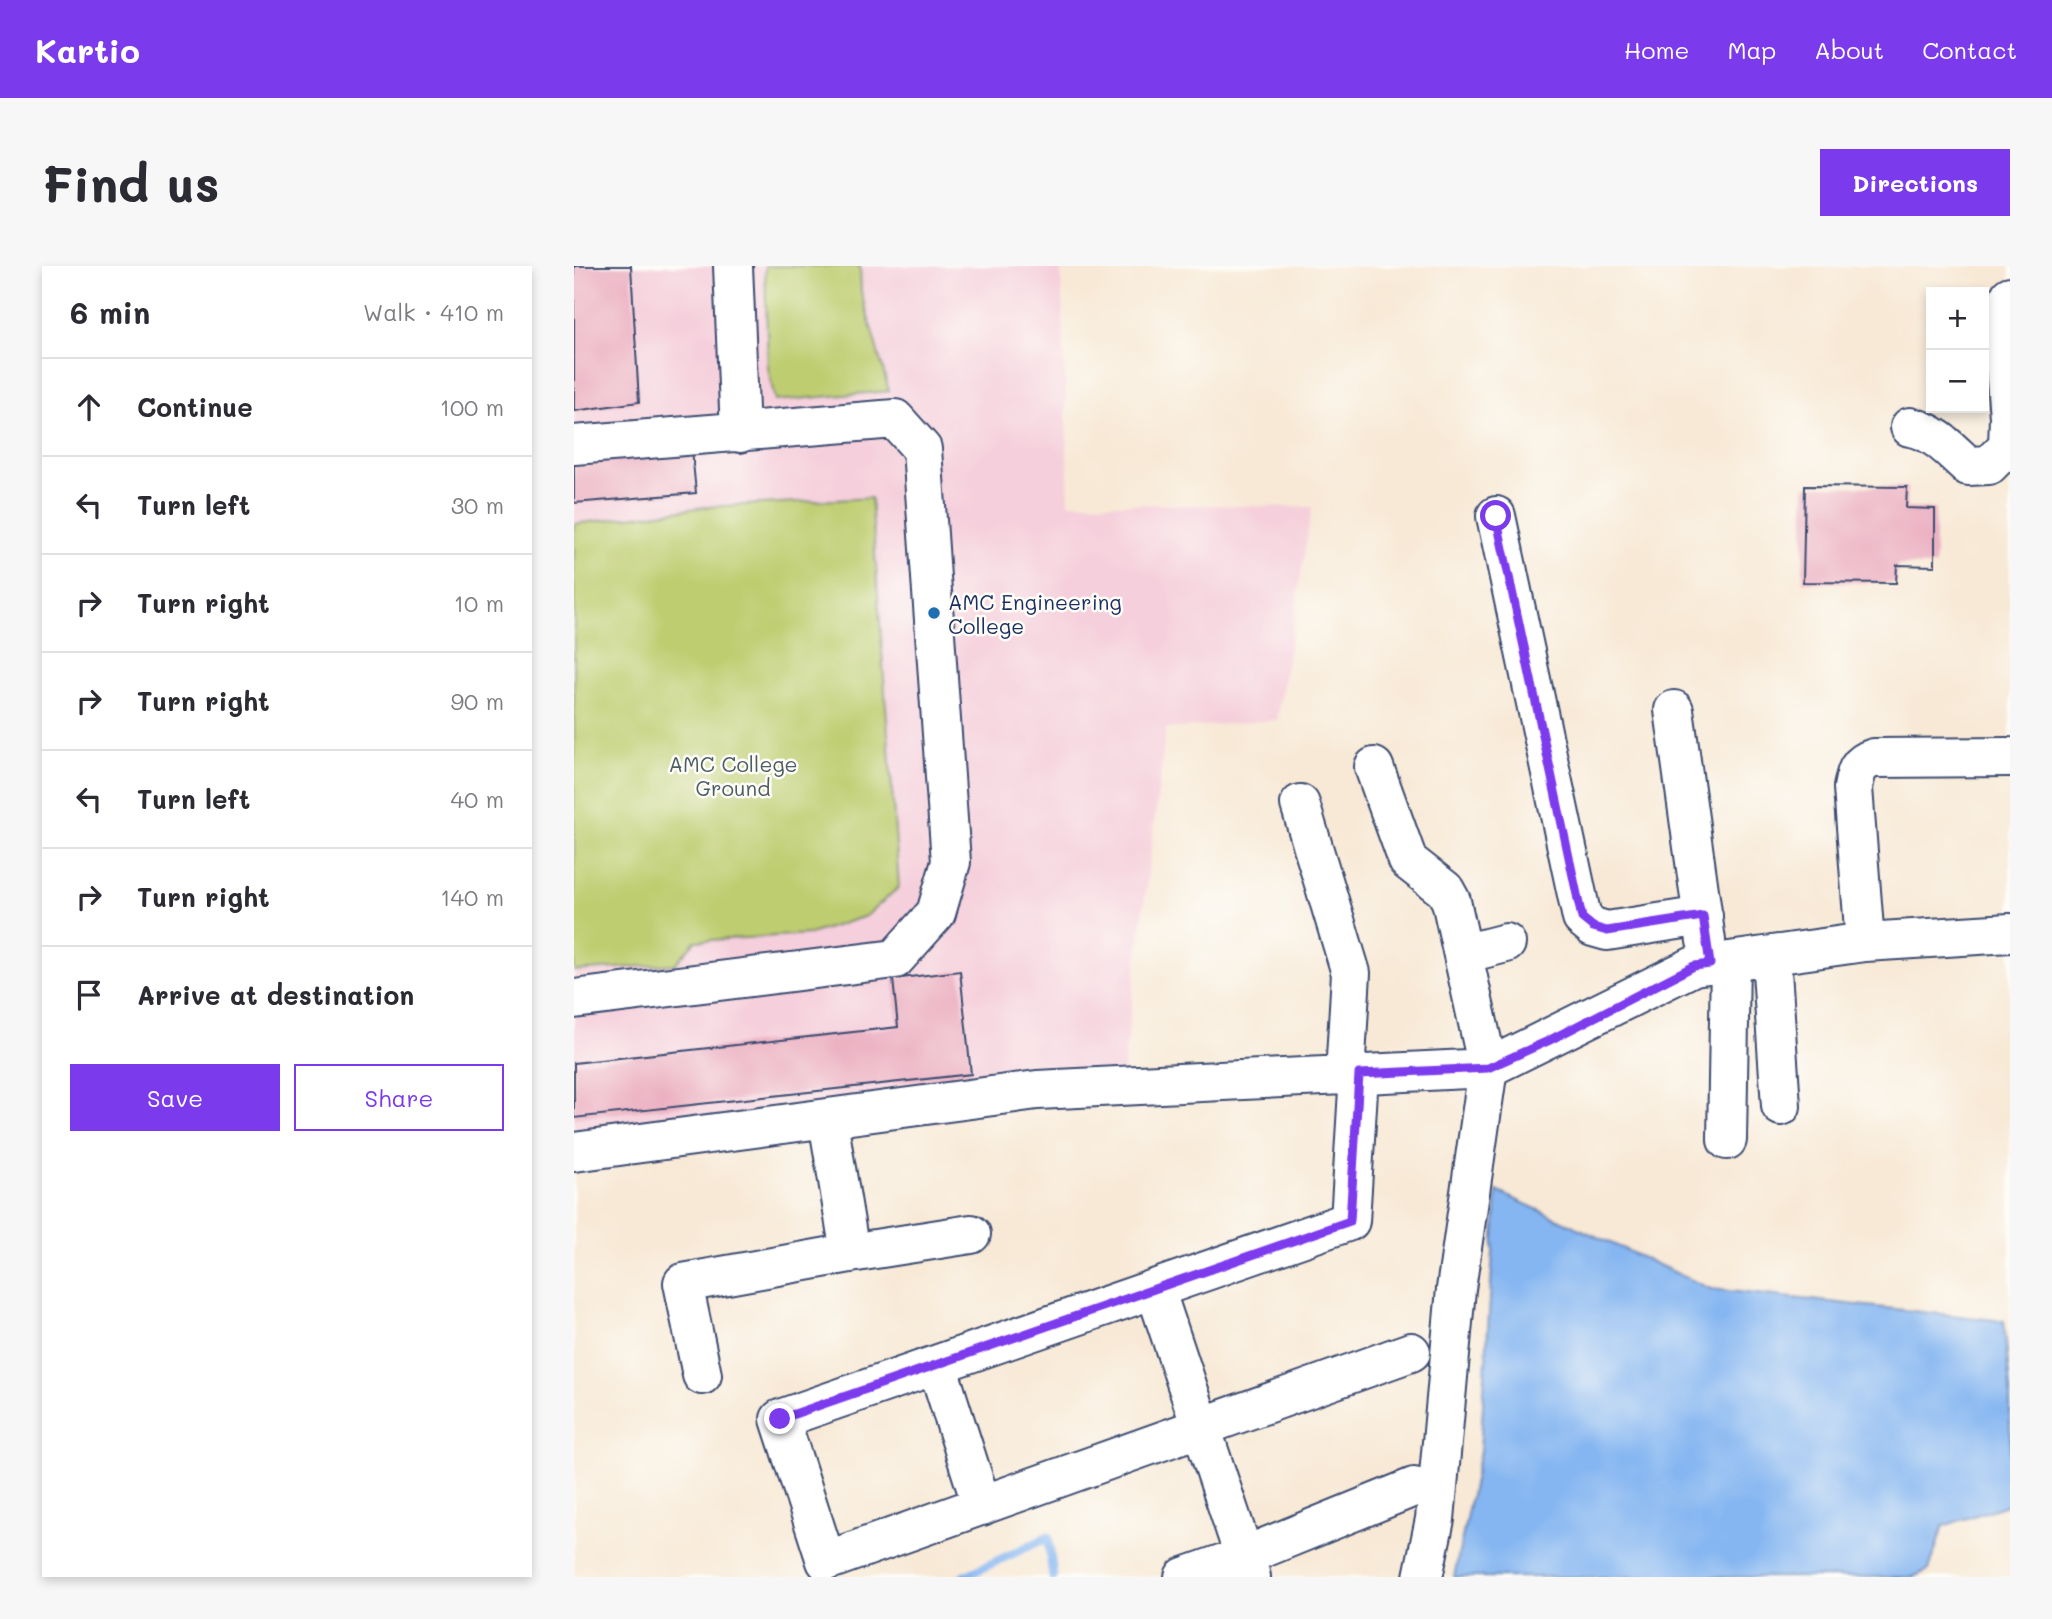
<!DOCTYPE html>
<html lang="en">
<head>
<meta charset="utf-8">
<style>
	:root { --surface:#fff; --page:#f7f7f7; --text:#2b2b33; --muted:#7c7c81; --line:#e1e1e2; --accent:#7c3aed }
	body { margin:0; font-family:Mali,sans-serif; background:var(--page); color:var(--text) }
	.controls { position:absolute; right:21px; top:21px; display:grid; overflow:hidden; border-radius:0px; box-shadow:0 4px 10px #0003 }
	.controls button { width:63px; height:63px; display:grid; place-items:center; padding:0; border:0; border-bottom:2px solid var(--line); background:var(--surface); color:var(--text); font:35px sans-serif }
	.stop { position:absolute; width:21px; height:21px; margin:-16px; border:5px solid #7c3aed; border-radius:50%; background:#fff }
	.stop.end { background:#7c3aed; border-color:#fff; box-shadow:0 2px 7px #0008 }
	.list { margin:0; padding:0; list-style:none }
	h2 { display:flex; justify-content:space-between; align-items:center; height:91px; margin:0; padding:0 28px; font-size:30px }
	h2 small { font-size:23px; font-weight:400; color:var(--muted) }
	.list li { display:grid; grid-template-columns:46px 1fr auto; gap:21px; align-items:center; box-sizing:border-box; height:98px; padding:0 28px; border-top:2px solid var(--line) }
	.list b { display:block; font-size:26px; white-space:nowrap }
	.list em { font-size:23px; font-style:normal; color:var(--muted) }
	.actions { display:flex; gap:14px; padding:21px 28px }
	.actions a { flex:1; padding:16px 0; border:2px solid var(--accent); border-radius:0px; text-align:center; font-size:24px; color:var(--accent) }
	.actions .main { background:var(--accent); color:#fff }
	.icon { flex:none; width:38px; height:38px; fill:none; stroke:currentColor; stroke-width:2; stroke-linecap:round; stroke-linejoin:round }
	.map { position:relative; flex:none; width:1436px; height:1311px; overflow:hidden; border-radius:0px }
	header { display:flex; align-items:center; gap:42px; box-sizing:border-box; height:98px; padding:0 35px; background:var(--accent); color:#fff }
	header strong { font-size:33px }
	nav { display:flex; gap:38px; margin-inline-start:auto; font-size:24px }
	.intro { display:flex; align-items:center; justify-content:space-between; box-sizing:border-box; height:168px; padding:0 42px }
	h1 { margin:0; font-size:49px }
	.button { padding:18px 32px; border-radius:0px; background:var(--accent); color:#fff; font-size:24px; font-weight:700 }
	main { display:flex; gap:42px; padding:0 42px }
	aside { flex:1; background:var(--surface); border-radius:0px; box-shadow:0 4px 10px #0003 }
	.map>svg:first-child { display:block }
	.built { fill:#f5cfdb }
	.green { fill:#becd70; stroke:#6c7e67; stroke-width:2 }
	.water { fill:#85b6f1; stroke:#5072a8; stroke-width:2 }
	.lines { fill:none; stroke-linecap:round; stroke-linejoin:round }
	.stream { stroke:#85b6f1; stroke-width:9 }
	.building { fill:#ebadc0 }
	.minor-casing { stroke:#3c4b70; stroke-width:42 }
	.minor { stroke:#fff; stroke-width:38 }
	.route { stroke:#7c3aed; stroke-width:9 }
	.poi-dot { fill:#1f6fb2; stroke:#fdfcf7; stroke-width:2.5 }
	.labels { text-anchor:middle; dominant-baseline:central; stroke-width:5; stroke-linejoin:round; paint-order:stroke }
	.poi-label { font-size:21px; fill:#1b2f5e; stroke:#fdfcf7; text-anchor:start }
	.park-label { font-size:21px; fill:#4c5e63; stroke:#fdfcf7 }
</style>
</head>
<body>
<header>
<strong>Kartio</strong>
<nav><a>Home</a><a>Map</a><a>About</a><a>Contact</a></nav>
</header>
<div class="intro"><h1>Find us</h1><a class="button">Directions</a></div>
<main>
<aside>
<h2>6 min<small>Walk · 410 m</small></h2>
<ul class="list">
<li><svg class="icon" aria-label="ahead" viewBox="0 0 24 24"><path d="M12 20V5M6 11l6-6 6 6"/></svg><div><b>Continue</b></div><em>100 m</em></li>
<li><svg class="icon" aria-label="left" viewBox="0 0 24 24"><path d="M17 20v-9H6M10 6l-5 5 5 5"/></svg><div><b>Turn left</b></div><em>30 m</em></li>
<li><svg class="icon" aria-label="right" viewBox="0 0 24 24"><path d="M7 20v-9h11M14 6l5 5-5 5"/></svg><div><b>Turn right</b></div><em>10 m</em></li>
<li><svg class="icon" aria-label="right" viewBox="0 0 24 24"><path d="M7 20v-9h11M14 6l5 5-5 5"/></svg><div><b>Turn right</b></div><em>90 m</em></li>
<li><svg class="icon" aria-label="left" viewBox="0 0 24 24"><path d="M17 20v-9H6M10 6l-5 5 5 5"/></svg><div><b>Turn left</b></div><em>40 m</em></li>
<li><svg class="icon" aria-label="right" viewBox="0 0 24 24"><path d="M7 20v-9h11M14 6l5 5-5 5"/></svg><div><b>Turn right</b></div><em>140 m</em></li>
<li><svg class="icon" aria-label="arrive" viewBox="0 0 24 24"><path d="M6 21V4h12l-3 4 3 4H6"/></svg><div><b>Arrive at destination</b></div></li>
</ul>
<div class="actions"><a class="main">Save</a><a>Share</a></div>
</aside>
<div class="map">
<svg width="1436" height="1311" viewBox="0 0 1436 1311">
	<rect width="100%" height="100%" fill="#fdfcf7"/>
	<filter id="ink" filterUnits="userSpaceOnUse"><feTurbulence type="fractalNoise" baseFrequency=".0143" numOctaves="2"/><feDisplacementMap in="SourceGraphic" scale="14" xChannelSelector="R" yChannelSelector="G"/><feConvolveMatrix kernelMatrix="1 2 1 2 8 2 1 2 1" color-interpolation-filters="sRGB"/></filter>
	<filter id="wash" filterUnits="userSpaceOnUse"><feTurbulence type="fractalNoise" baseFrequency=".00686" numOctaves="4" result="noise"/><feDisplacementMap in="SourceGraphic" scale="28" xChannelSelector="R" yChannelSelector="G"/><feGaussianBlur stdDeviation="1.57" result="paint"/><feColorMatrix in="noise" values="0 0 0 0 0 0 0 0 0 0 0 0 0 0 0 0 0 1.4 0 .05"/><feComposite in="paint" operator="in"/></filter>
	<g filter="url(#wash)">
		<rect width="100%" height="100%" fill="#f8e9d6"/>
		<path class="built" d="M 0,0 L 487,0 L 495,237 L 738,241 L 703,454 L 592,463 L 549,807 L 0,868 Z"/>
		<path class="green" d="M 191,0 L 286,0 L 287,26 L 315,125 L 201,135 L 194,102 Z
			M 297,232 L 325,621 L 292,650 L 236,668 L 121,675 L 101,698 L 0,705 L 0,258 L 132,241 Z"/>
		<path class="water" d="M 923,925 L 1137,1023 L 1430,1055 L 1436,1124 L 1436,1238 L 1369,1260 L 1355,1304 L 1339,1311 L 880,1311 L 906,1185 Z"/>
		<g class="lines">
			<path class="stream" d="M 389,1311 L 474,1271 L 479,1311"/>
		</g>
		<g id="blocks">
			<path class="building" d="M 0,0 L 57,0 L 65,136 L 0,145 Z
				M 118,185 L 122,227 L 0,237 L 0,195 Z
				M 1231,220 L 1333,221 L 1332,242 L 1361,243 L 1361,300 L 1323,299 L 1322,317 L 1229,316 Z
				M 386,705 L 397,808 L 0,852 L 0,797 L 324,761 L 319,713 Z"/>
		</g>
	</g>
	<g filter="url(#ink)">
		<use href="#blocks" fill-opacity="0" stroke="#3c4b70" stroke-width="2"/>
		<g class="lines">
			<defs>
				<path id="minor" d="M 159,0 L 166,167
					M 1336,161 C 1358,164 1377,184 1394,200 L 1415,199 L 1434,180 L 1435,151 L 1427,52 L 1436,30
					M 0,179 L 321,153 L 348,183 L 377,596 L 362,647 L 321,693 L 0,733
					M 922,250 L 1008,652 L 1019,661 L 1033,665 L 1129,650
					M 1100,444 L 1132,675
					M 800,501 L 834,595 L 871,624 L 877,635 L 914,802 L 882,1023 L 861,1253 L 849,1311
					M 726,538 L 777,707 L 771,809
					M 1291,676 L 1279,522 C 1282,506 1283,497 1300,492 L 1436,491
					M 889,688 L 932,677
					M 1197,690 L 1207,840
					M 785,808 L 776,955 L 206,1153 L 252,1295 L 837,1086
					M 1153,874 L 1156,695
					M 0,886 L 463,824 L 914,802 L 1120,700 L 1291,676 L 1436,667
					M 276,987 L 397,968
					M 581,1023 L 677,1311
					M 363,1099 L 408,1240
					M 128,1109 L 109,1017 L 276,987 L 254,854
					M 610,1311 L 670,1290 L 840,1221"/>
			</defs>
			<use href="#minor" class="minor-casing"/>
			<use href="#minor" class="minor"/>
		</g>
	</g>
	<g class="lines" filter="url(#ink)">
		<path class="route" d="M 206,1153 L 776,955 L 785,808 L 914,802 L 974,775 L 1120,700 L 1136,698 L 1129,650 L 1033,665 L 1019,661 L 1008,652 L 922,250"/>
	</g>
	<circle class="poi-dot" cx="360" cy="347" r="7"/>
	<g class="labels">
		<g class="poi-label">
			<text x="374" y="335">AMC Engineering<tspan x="374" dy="24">College</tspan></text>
		</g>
		<g class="park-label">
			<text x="159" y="497">AMC College<tspan x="159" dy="24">Ground</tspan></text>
		</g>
	</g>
</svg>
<div class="controls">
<button>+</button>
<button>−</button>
</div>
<div class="stop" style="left:922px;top:250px"></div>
<div class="stop end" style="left:206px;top:1153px"></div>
</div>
</main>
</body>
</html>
